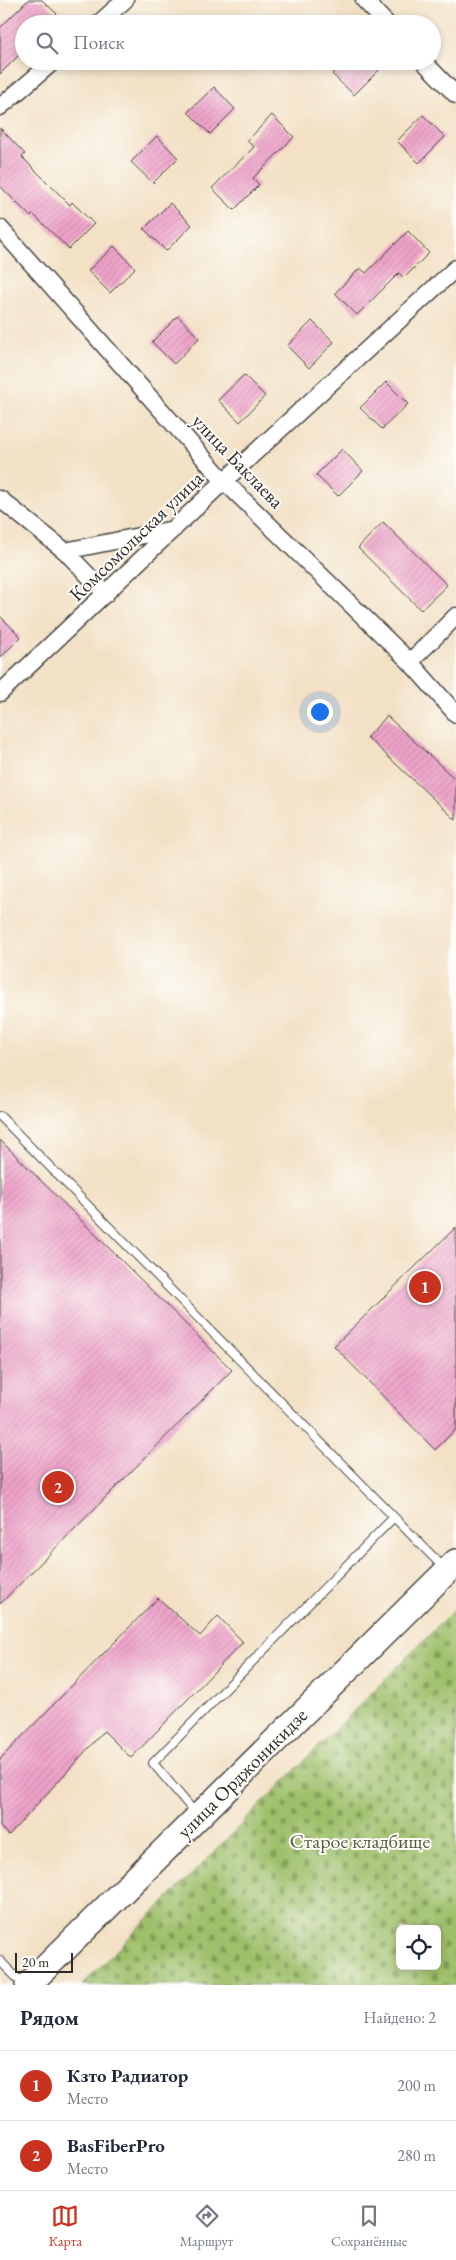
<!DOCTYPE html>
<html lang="ru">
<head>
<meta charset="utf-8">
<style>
	:root { --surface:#fff; --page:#f2f2f3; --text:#1f2937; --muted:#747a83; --line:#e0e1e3; --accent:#c8321e }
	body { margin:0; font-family:"EB Garamond",serif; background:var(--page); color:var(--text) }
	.controls { position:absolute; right:15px; bottom:15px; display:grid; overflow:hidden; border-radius:8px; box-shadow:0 2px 8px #0003 }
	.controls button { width:45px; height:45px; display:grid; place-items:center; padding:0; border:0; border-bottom:1px solid var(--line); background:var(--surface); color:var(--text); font:25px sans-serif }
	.scale { position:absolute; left:15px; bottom:12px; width:58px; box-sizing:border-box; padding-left:5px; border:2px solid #2b2b2b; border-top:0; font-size:14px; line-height:18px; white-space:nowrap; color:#2b2b2b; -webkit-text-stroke:4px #fdfcf7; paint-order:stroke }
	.you { position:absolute; left:319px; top:711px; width:18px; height:18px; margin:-12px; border:4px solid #fff; border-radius:50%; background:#1a73e8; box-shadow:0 0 0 8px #1a73e833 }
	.badge { display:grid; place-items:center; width:32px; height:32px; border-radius:50%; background:var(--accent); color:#fff; font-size:16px; font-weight:700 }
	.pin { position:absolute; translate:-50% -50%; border:2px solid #fff; box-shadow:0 1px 5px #0006 }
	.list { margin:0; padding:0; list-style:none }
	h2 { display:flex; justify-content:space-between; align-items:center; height:65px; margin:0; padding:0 20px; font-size:21px }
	h2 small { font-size:16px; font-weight:400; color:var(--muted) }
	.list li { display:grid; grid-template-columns:32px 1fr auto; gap:15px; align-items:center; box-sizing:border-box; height:70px; padding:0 20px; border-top:1px solid var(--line) }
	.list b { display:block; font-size:19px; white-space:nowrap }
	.list p { margin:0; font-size:16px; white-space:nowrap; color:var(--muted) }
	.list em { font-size:16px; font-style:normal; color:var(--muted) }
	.icon { flex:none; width:28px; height:28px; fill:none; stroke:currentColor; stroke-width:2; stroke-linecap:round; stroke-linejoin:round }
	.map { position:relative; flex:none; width:456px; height:1985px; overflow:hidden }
	.search { position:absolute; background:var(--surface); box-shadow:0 2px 8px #0003; left:15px; right:15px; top:15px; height:55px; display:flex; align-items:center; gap:12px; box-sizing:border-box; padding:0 18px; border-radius:28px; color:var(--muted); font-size:19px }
	.sheet { height:205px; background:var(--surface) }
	nav { display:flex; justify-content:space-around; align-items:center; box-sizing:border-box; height:70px; border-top:1px solid var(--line); background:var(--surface); font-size:14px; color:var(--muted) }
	nav a { display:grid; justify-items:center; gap:2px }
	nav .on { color:var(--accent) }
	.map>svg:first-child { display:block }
	.cemetery { fill:url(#cemetery-stones); stroke:#64764a; fill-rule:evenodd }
	.building { fill:url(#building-hatch) }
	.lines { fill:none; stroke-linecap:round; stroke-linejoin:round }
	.service-casing { stroke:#494642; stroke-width:10 }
	.minor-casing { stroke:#494642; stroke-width:19 }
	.primary-casing { stroke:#494642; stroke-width:28 }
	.service { stroke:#fff; stroke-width:8 }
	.minor { stroke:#fff; stroke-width:16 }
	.primary { stroke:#fff; stroke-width:25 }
	.labels { text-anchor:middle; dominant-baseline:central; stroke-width:4; stroke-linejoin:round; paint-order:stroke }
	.street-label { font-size:20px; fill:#2b2b2b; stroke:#fdfcf7 }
	.park-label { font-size:20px; fill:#535f41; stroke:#fdfcf7 }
</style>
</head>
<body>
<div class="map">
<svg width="456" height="1985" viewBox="0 0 456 1985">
	<defs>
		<pattern id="cemetery-stones" width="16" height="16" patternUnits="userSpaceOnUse" patternTransform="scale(1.25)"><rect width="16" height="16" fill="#9ec06a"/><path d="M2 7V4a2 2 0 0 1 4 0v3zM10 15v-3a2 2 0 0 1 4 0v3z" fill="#819c57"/></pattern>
		<pattern id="building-hatch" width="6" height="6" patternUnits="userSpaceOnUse" patternTransform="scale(1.25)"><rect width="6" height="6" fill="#eea3c9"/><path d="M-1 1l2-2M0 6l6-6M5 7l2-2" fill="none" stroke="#cc8cad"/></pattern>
	</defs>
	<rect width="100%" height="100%" fill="#fdfcf7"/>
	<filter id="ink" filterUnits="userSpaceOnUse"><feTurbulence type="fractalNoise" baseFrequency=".02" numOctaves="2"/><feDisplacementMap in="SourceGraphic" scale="10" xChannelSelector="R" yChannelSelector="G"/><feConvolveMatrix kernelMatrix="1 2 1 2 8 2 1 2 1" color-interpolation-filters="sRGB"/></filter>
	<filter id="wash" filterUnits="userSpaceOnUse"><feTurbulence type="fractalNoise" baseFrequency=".0096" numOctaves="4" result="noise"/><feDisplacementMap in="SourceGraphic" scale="20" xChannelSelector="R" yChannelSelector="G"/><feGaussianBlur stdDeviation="1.12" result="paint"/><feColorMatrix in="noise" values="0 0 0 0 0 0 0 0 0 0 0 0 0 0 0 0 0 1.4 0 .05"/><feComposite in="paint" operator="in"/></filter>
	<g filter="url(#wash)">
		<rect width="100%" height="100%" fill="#f3e1c6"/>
		<path class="cemetery" d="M 456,1608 L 456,1985 L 82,1985 ZM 400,1929 L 437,1929 L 437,1966 L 400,1966 Z"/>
		<g id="blocks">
			<path class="building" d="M 28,0 L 42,0 L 57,14 L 48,24 L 24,24 L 24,50 L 0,74 L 0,28 Z
				M 344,61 L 370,61 L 379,70 L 354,95 L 332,74 Z
				M 214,87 L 235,109 L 210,134 L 188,112 Z
				M 272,115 L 294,137 L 253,178 L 259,185 L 234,210 L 212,188 L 254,147 L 247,141 Z
				M 423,115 L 445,137 L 419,163 L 397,141 Z
				M 0,128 L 25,154 L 22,157 L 70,205 L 72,202 L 94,224 L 69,249 L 33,214 L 31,217 L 0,186 Z
				M 157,136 L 178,158 L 153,183 L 131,162 Z
				M 170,203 L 192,225 L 166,251 L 144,229 Z
				M 408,231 L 429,253 L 404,278 L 399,273 L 357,315 L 335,293 L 360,268 L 366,273 Z
				M 114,246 L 135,268 L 110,293 L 88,271 Z
				M 178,316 L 199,338 L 174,364 L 152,342 Z
				M 312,321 L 334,342 L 309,368 L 287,346 Z
				M 244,375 L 265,396 L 240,422 L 218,400 Z
				M 386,382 L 408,404 L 382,429 L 360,408 Z
				M 342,449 L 363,471 L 338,496 L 316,475 Z
				M 383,522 L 447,585 L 421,610 L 358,548 Z
				M 0,616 L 21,637 L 0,658 Z
				M 387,716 L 456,780 L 456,820 L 367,737 Z
				M 0,1140 L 232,1370 L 0,1604 Z
				M 456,1227 L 456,1429 L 435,1450 L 334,1346 Z
				M 158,1598 L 200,1636 L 218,1616 L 243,1642 L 131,1758 L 104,1731 L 9,1835 L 0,1827 L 0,1759 Z"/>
		</g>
	</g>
	<g filter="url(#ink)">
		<use href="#blocks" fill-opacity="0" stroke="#494642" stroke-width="1"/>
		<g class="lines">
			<defs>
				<path id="service" d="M 0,1116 L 445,1569
					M 197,1815 L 153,1763 L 394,1517
					M 0,1961 L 24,1985"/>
				<path id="minor" d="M 364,0 L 387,24
					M 98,24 L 125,0
					M 423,61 L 456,95
					M 0,107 L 54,61
					M 0,228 L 224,481 L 410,662 L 456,714
					M 0,499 L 65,551 L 174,529
					M 65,551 L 106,594
					M 410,662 L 456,616
					M 0,693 L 224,481 L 456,268"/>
				<path id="primary" d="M 28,1985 L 456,1562"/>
			</defs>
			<use href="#service" class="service-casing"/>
			<use href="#minor" class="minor-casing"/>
			<use href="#primary" class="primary-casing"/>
			<use href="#service" class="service"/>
			<use href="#minor" class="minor"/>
			<use href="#primary" class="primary"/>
		</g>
	</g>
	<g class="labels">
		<g class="street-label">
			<text transform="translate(238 461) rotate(46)">улица Баклаева</text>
			<text transform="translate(136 536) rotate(-44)">Комсомольская улица</text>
			<text transform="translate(242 1773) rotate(-45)">улица Орджоникидзе</text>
		</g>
		<g class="park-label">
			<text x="360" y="1841">Старое кладбище</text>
		</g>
	</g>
</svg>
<div class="controls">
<button><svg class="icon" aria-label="locate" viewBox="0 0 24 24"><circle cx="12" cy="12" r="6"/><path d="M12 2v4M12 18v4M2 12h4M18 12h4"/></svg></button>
</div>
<div class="scale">20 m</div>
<div class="you"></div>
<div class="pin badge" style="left:425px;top:1287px">1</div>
<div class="pin badge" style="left:58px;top:1487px">2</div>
<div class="search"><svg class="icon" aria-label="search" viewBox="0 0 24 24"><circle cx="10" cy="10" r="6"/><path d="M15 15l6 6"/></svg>Поиск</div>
</div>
<section class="sheet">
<h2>Рядом<small>Найдено: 2</small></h2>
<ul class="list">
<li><span class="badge">1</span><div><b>Кзто Радиатор</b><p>Место</p></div><em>200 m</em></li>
<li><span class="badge">2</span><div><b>BasFiberPro</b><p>Место</p></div><em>280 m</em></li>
</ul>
</section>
<nav>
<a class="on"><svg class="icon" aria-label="map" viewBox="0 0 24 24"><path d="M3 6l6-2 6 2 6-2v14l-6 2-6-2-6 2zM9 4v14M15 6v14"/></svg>Карта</a>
<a><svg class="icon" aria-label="directions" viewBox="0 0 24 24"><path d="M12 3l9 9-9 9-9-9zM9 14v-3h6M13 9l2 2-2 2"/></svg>Маршрут</a>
<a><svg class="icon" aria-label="saved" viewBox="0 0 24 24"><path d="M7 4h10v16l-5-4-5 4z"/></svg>Сохранённые</a>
</nav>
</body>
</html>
